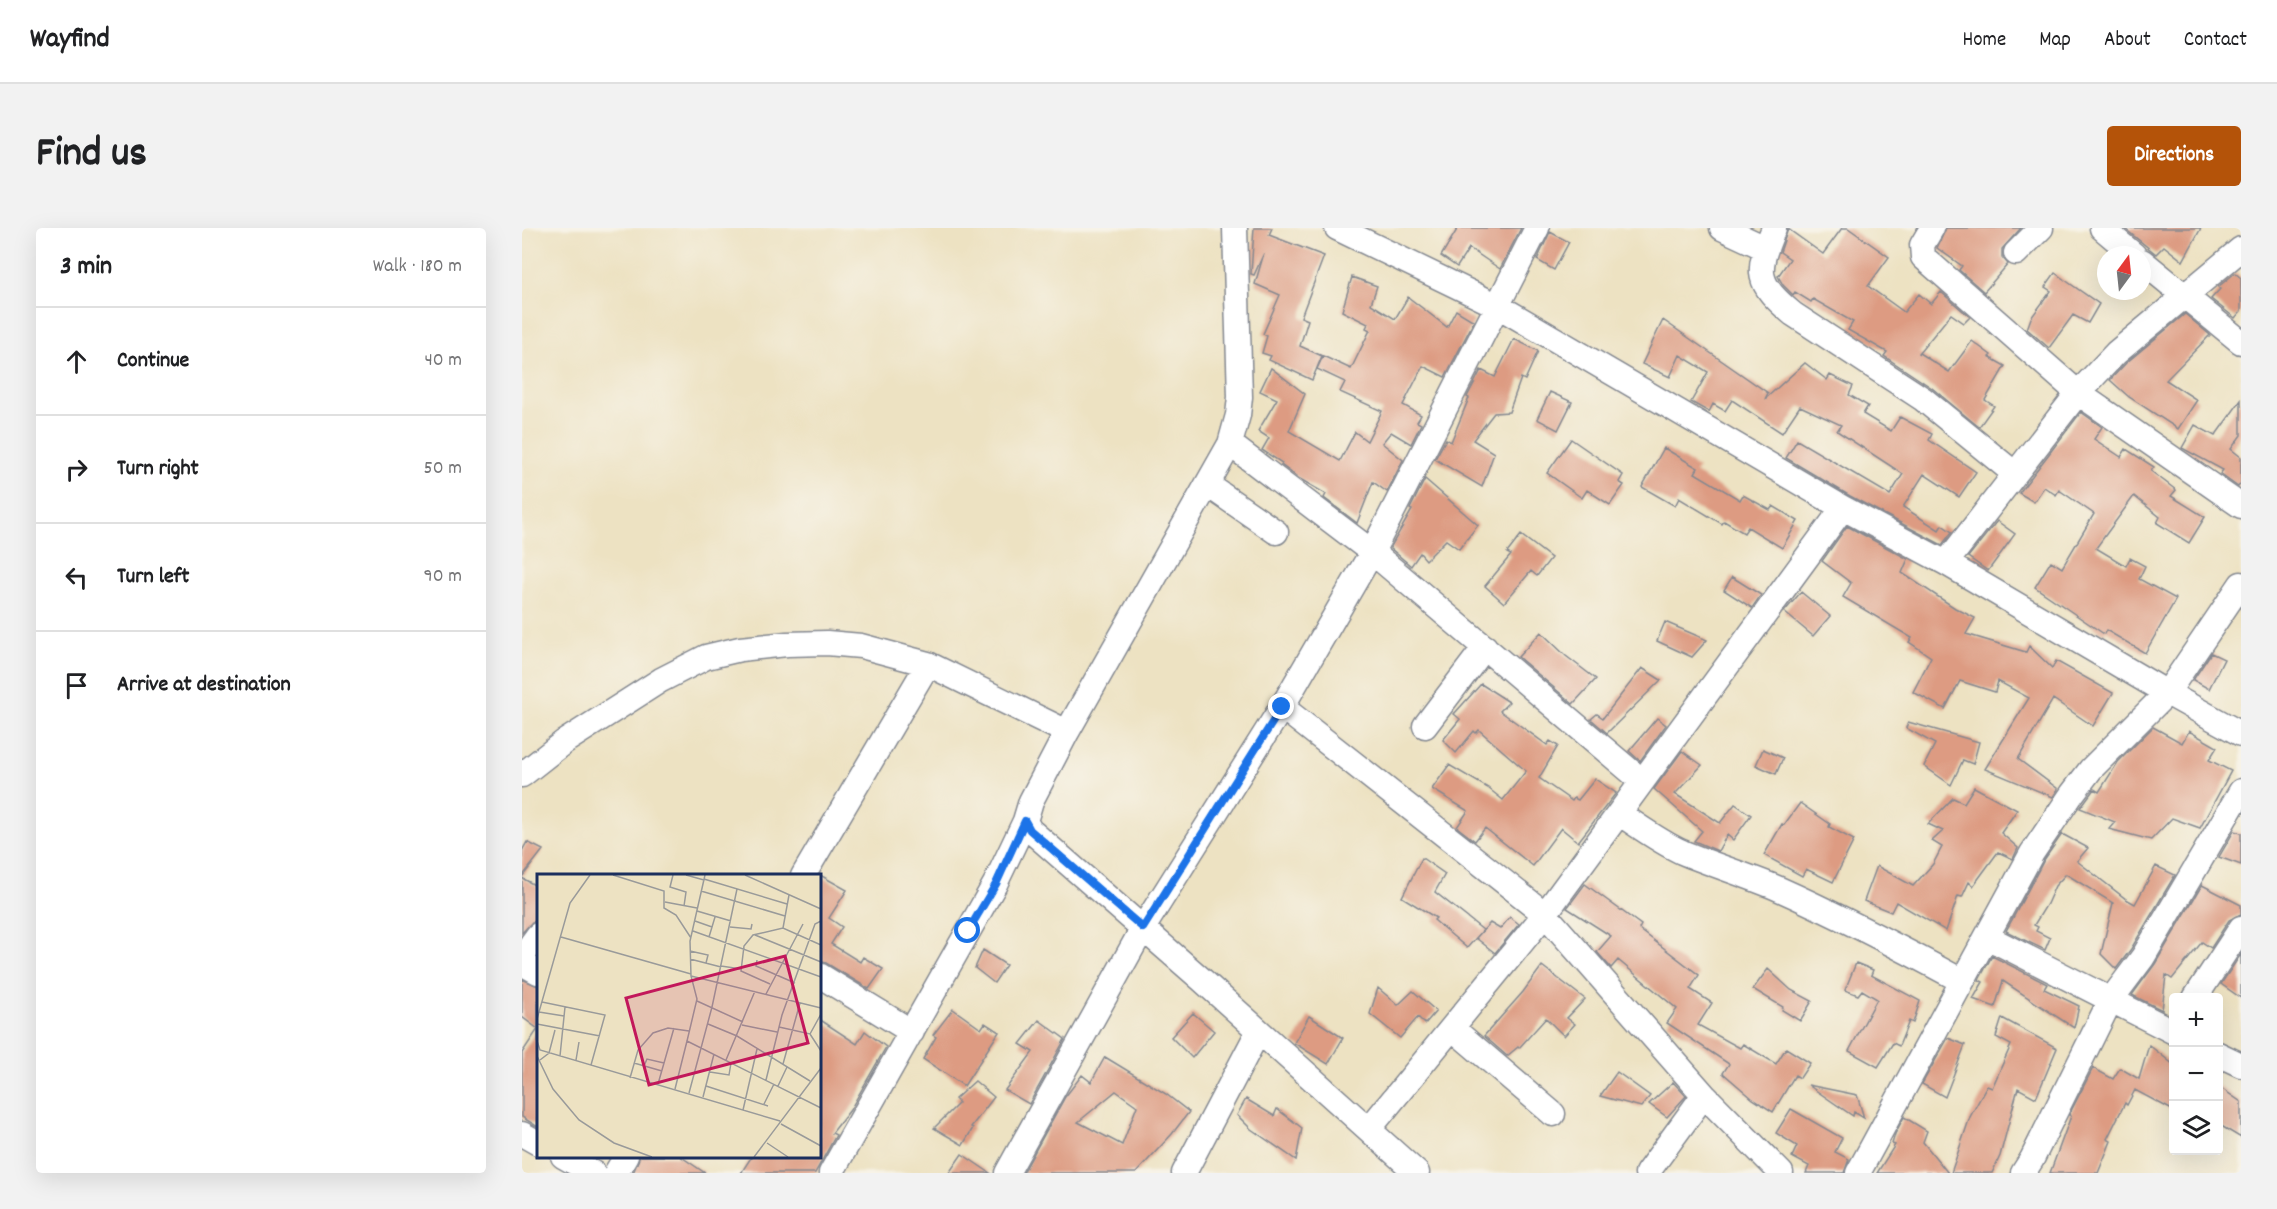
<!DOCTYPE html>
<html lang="en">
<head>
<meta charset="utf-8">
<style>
	:root { --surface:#fff; --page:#f2f2f2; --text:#202124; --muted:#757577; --line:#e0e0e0; --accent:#b45309 }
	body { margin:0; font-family:Dekko,sans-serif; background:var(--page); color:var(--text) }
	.controls { position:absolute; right:18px; bottom:18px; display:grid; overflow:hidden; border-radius:6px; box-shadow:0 6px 24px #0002 }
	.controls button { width:54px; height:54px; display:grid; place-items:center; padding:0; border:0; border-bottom:2px solid var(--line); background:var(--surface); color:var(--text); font:30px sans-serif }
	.compass { position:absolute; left:1575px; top:18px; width:54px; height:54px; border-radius:50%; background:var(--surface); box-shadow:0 6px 24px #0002; rotate:15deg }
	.stop { position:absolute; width:18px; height:18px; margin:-14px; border:4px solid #1a73e8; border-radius:50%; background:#fff }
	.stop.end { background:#1a73e8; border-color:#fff; box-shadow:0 2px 6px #0008 }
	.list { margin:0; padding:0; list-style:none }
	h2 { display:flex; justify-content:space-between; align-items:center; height:78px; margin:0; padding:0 24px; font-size:26px }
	h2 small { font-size:20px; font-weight:400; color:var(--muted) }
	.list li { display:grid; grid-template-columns:39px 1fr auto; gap:18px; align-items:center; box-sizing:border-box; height:108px; padding:0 24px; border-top:2px solid var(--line) }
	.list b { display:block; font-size:22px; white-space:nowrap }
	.list em { font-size:20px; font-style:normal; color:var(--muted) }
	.icon { flex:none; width:33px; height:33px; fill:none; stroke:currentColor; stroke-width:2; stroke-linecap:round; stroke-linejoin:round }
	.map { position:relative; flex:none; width:1719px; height:945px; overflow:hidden; border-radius:6px }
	header { display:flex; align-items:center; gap:36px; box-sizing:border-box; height:84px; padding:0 30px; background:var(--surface); border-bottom:2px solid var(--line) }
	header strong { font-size:28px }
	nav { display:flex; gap:33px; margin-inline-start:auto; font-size:21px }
	.intro { display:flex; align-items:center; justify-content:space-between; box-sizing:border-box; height:144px; padding:0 36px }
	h1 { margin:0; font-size:42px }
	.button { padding:15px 27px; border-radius:6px; background:var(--accent); color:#fff; font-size:21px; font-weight:700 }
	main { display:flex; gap:36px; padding:0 36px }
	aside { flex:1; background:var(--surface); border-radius:6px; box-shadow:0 6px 24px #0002 }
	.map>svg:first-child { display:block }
	.building { fill:#dd9b82; fill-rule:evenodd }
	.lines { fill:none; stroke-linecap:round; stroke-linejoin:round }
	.minor-casing { stroke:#848890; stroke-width:27 }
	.minor { stroke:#fff; stroke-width:24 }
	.route { stroke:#1a73e8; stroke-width:8 }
	.inset-road { fill:none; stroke:#999a9a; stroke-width:1.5 }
	.view { fill:#c2185b; fill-opacity:0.15; stroke:#c2185b; stroke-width:3 }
	.inset-edge { fill:none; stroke:#1b2f5e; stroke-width:3 }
</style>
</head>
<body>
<header>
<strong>Wayfind</strong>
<nav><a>Home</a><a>Map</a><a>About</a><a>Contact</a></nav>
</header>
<div class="intro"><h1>Find us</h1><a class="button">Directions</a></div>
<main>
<aside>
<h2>3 min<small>Walk · 180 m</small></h2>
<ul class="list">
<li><svg class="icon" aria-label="ahead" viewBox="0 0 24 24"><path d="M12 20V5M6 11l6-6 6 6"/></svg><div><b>Continue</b></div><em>40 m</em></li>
<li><svg class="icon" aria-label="right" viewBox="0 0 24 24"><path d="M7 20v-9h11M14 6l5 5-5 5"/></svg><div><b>Turn right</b></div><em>50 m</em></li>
<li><svg class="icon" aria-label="left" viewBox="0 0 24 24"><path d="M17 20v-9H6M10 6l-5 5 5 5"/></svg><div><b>Turn left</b></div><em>90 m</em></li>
<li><svg class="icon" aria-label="arrive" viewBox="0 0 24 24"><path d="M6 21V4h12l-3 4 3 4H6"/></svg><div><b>Arrive at destination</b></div></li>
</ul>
</aside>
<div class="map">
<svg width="1719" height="945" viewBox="0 0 1719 945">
	<rect width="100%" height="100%" fill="#f7f3e8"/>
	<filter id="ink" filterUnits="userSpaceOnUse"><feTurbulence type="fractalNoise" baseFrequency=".0167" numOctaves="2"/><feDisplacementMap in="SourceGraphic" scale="12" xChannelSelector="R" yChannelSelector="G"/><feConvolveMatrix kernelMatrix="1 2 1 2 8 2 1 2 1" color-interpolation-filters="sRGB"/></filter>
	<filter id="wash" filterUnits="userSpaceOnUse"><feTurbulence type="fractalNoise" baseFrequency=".008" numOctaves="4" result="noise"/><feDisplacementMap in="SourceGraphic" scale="24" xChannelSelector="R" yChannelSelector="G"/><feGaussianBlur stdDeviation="1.35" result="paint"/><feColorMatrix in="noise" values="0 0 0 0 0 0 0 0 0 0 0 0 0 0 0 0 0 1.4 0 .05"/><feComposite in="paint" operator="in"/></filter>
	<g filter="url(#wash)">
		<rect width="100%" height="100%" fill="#ede2c2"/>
		<g id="blocks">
			<path class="building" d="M 732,0 L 750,0 L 747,7 L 802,28 L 779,89 L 786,92 L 778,118 L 800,128 L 790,152 L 747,132 L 749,128 L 740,125 L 745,108 L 741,106 L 758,67 L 733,56 L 742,25 L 732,47 L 729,46 Z
				M 936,0 L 999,0 L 978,41 L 947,20 L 935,39 L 919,28 Z
				M 1320,0 L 1326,0 L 1367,29 L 1346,58 L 1382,84 L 1397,66 L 1409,76 L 1419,64 L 1448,89 L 1442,95 L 1429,86 L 1397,125 L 1427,144 L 1450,113 L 1469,127 L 1467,129 L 1483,138 L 1463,172 L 1472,178 L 1457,199 L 1410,160 L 1362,128 L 1365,124 L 1326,102 L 1331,94 L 1291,71 L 1289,74 L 1273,64 L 1271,67 L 1261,57 L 1256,48 L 1268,31 L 1258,24 L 1266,1 L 1301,26 Z
				M 1424,0 L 1499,0 L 1480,21 L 1480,29 L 1486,36 L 1462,64 L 1437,42 L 1440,38 L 1415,20 Z
				M 1602,0 L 1679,0 L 1661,33 L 1642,18 L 1634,26 Z
				M 1028,4 L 1047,14 L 1032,42 L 1015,32 Z
				M 1533,45 L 1577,76 L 1566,95 L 1551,87 L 1527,120 L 1505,101 L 1509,90 L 1529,63 L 1523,59 Z
				M 1713,45 L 1719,50 L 1719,83 L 1713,90 L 1689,71 L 1698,61 L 1696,59 Z
				M 830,49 L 855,58 L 849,76 L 873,91 L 886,69 L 925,99 L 934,82 L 952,93 L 923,149 L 901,138 L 881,177 L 899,187 L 895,194 L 899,196 L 889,216 L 869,204 L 860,215 L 881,232 L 865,264 L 851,254 L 835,295 L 802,270 L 804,266 L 778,251 L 759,237 L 760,235 L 740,222 L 747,210 L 736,203 L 755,171 L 738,163 L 749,140 L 783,166 L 767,203 L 818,233 L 833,204 L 845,213 L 860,183 L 818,164 L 823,154 L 795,141 L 801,128 L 829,141 L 848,102 L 844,100 L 846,96 L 820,83 Z
				M 1663,86 L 1688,107 L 1644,152 L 1675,172 L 1656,201 L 1607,169 L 1588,152 L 1604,135 Z
				M 1141,92 L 1246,165 L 1243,171 L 1283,135 L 1305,152 L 1308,147 L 1331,158 L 1327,167 L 1346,178 L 1341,186 L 1369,203 L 1378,189 L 1410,206 L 1407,212 L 1454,244 L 1437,269 L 1402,246 L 1381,279 L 1417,302 L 1420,297 L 1430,304 L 1420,317 L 1328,268 L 1264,230 L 1275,212 L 1368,267 L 1381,246 L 1315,203 L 1319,197 L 1278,178 L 1260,205 L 1210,172 L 1203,183 L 1191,176 L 1187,184 L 1169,174 L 1186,144 L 1158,127 L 1148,149 L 1120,136 Z
				M 992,111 L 1016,123 L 1003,152 L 999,150 L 987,184 L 972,185 L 951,212 L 972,225 L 960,259 L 913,231 L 924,211 L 929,214 L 947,170 L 945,169 L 959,142 L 973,149 Z
				M 1028,164 L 1050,174 L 1036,202 L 1015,191 Z
				M 1719,172 L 1719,207 L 1709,221 L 1719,229 L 1719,255 L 1716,259 L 1698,246 L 1701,242 L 1660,220 L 1673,197 L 1693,208 Z
				M 1559,184 L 1580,199 L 1572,211 L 1599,229 L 1604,221 L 1632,239 L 1629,243 L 1654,262 L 1649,268 L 1683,289 L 1667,315 L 1635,295 L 1638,289 L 1612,268 L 1574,320 L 1604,338 L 1608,330 L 1623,338 L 1617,351 L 1654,371 L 1623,425 L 1584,402 L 1582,406 L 1513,359 L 1529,333 L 1540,340 L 1572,286 L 1537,262 L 1534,267 L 1522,259 L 1512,274 L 1497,265 Z
				M 1049,211 L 1101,247 L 1097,254 L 1102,257 L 1088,277 L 1065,262 L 1060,270 L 1025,245 Z
				M 1142,220 L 1176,240 L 1173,245 L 1218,272 L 1221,267 L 1248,282 L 1251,278 L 1276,293 L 1260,320 L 1226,299 L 1222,305 L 1202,293 L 1200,296 L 1157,270 L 1153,278 L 1120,259 Z
				M 903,251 L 956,297 L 937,321 L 924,312 L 904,332 L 898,325 L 889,338 L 868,320 L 890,282 L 888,281 Z
				M 1475,293 L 1493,306 L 1466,343 L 1446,329 Z
				M 1325,298 L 1386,331 L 1380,345 L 1433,380 L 1453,390 L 1444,406 L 1504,424 L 1507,418 L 1530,440 L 1534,433 L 1591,465 L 1571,498 L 1531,471 L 1496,531 L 1536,561 L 1531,569 L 1463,541 L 1507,470 L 1476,453 L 1473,464 L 1438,453 L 1423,481 L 1391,464 L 1409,429 L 1387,414 L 1390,410 L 1321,369 L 1329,355 L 1300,333 Z
				M 999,307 L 1029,330 L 1015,348 L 1009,343 L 982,375 L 963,358 L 989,327 L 985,325 Z
				M 1210,349 L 1239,367 L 1230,380 L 1202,362 Z
				M 1279,364 L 1308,388 L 1291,408 L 1262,384 Z
				M 1143,394 L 1185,412 L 1170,429 L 1135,413 Z
				M 1019,404 L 1044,428 L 1074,451 L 1051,476 L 996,429 Z
				M 1689,425 L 1702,431 L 1687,461 L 1671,452 Z
				M 1120,440 L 1139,452 L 1085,505 L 1069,491 L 1075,486 L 1081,490 Z
				M 959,456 L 987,474 L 978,483 L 1025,517 L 1028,513 L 1036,518 L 1017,550 L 1050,573 L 1052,570 L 1056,572 L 1073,551 L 1094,565 L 1056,614 L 1039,600 L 1011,638 L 963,600 L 953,613 L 935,599 L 946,583 L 910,561 L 927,537 L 966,560 L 981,572 L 1004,543 L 957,502 L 954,505 L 952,503 L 934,525 L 921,512 L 938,491 L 932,486 Z
				M 1135,490 L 1144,497 L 1118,533 L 1107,523 Z
				M 1386,494 L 1457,514 L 1451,536 L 1441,532 L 1429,557 L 1402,538 L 1413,516 L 1384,500 Z
				M 1631,499 L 1660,515 L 1667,503 L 1695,519 L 1687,532 L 1709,543 L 1678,600 L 1650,590 L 1629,612 L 1587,601 L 1593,594 L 1558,580 L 1572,561 L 1577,564 L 1596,534 Z
				M 1241,521 L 1261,530 L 1254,546 L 1234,537 Z
				M 1160,523 L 1180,537 L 1153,566 L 1198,595 L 1213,576 L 1229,587 L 1211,612 L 1205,607 L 1196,623 L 1172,613 L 1180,603 L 1132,561 Z
				M 1452,559 L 1495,582 L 1479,605 L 1496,620 L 1491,631 L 1476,624 L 1451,658 L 1447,654 L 1440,669 L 1436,668 L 1424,703 L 1374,674 L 1369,684 L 1342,673 L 1355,638 L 1391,658 L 1411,636 L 1420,619 L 1410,613 L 1421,603 L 1406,596 L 1431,570 L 1442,575 Z
				M 1278,575 L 1308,596 L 1307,599 L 1332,612 L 1311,654 L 1284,641 L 1280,648 L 1242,627 L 1260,596 L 1262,597 Z
				M 1712,603 L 1719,605 L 1719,637 L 1697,629 Z
				M 1540,606 L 1566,620 L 1555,633 L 1604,671 L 1613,676 L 1634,638 L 1653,647 L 1609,721 L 1594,741 L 1579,726 L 1591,675 L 1544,646 L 1533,658 L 1525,676 L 1512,697 L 1516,699 L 1514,703 L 1528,710 L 1523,722 L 1484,703 L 1522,632 Z
				M 5,614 L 21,622 L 0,649 L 0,623 Z
				M 900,630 L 923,646 L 913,664 L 961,702 L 945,720 L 912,692 L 914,690 L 880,669 Z
				M 298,647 L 325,662 L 307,690 L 320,699 L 309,716 L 338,734 L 341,729 L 361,741 L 347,761 L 304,735 L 297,733 Z
				M 0,650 L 16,659 L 16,693 L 10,694 L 0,705 Z
				M 1063,656 L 1119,697 L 1117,701 L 1177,747 L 1168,761 L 1190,775 L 1176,797 L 1218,820 L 1221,816 L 1254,836 L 1264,820 L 1288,835 L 1278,850 L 1273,847 L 1251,884 L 1231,871 L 1201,845 L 1207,836 L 1145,795 L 1155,781 L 1096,732 L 1089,740 L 1075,724 L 1089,708 L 1045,680 Z
				M 1680,657 L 1719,677 L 1719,686 L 1707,692 L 1689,720 L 1680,714 L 1650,751 L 1644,747 L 1640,782 L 1610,767 L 1633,736 Z
				M 988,689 L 997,696 L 973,725 L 954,710 L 968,695 L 978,701 Z
				M 461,722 L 484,737 L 472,755 L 453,740 Z
				M 1719,726 L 1719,770 L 1699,756 Z
				M 1470,728 L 1525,756 L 1522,761 L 1557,778 L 1552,800 L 1481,753 L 1473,779 L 1451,771 L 1461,754 L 1457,752 Z
				M 1334,735 L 1351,742 L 1349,747 L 1398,773 L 1391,795 L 1387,793 L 1377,818 L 1371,815 L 1356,839 L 1327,823 L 1355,771 L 1340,762 L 1336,767 L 1323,762 Z
				M 1020,738 L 1063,771 L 1045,790 L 1053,796 L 1042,808 L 1024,790 L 997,820 L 996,819 L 985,828 L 962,808 L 1001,764 Z
				M 1246,741 L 1269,762 L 1290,773 L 1278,793 L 1260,782 L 1261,779 L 1231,761 Z
				M 0,751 L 16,758 L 16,899 L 0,889 L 0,825 L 16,801 L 0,789 Z
				M 856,760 L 876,777 L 891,763 L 914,783 L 903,796 L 896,789 L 878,810 L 848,786 Z
				M 431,781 L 459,801 L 463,795 L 477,804 L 442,858 L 401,831 L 414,809 L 411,807 Z
				M 671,785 L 692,803 L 670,830 L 649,809 Z
				M 787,788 L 821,810 L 806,836 L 772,815 Z
				M 1480,790 L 1535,820 L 1514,870 L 1496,860 L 1478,928 L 1470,945 L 1429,945 L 1448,889 L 1465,858 L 1470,860 L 1489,817 L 1474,809 Z
				M 297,791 L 335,816 L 343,803 L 364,819 L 328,882 L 310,905 L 314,907 L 293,945 L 219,945 L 230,928 L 297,928 Z
				M 517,792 L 543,811 L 507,876 L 483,862 L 511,824 L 498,816 Z
				M 1426,810 L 1443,817 L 1423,869 L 1400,856 Z
				M 1627,817 L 1652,837 L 1652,883 L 1613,862 L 1605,877 L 1603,875 L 1585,911 L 1589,913 L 1576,945 L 1528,945 L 1549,888 L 1547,887 L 1571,840 L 1591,851 L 1598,840 L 1617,851 Z
				M 583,829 L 644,866 L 667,884 L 650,906 L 614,945 L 501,945 L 543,869 L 560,847 L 569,854 ZM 594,863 L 615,878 L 600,917 L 556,894 Z
				M 1095,844 L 1128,868 L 1119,879 L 1078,868 Z
				M 453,853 L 472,869 L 449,899 L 451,900 L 441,917 L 412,900 L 437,875 L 433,871 Z
				M 1151,854 L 1164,868 L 1145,889 L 1127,876 Z
				M 1286,857 L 1335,867 L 1342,890 L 1332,884 L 1331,888 Z
				M 1696,858 L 1719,874 L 1719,910 L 1696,896 Z
				M 724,871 L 752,888 L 755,881 L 780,900 L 774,932 L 729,901 L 715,887 Z
				M 1269,881 L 1320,910 L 1313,924 L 1327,931 L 1322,945 L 1284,945 L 1287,938 L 1270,929 L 1275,918 L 1254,905 Z
				M 1382,889 L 1405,903 L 1401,914 L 1426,945 L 1355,945 L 1373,917 L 1370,916 L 1373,906 Z
				M 440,926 L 468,945 L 427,945 Z
				M 118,928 L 158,928 L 183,945 L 111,945 Z"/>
		</g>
	</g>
	<g filter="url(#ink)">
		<use href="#blocks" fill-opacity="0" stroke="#848890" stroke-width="1.5"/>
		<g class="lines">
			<defs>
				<path id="minor" d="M 713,0 L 718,169 L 716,187 L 708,216 L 545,504 L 509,573 L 503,593 L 508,602 L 679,751 L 895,945
					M 815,0 L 976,78 L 1321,280 L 1424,335 L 1645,465 L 1719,506
					M 1200,0 L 1243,20
					M 1252,0 C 1233,45 1234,55 1271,86 L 1401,171 L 1493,246
					M 1410,0 L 1400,17 L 1401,29 L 1556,165 L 1719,278
					M 1580,0 L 1612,27
					M 1494,25 L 1519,0
					M 1620,33 L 1719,114
					M 708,216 L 850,324 L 1120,553
					M 686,257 L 754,304
					M 1424,335 L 1556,165 L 1594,125 L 1719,21
					M 760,479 L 1023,686 L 1182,867 L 1259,945
					M 903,498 L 963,419
					M 0,547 L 42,514 L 139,452 L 184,429 L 218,421 L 265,416 L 305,415 L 339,418 L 406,436 L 545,504
					M 1098,586 C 1118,599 1138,614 1160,624 C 1191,637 1224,647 1255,660 C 1318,688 1379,720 1440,753
					M 281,648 L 406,436
					M 1465,709 L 1652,804
					M 0,729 L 16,707
					M 0,735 L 16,744
					M 297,747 L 390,804
					M 1673,770 L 1719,700
					M 930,800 L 1031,886
					M 1696,826 L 1719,837
					M 847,901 L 1023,686 L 1321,280
					M 0,906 L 16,915
					M 41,928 L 71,945
					M 94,945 L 104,928
					M 309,945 L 473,656 L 503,593
					M 485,945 L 621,700 L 760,479 L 850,324 L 1015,0
					M 662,945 L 736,804
					M 1125,945 L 1182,867
					M 1336,945 L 1510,625 L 1550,566 L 1569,541 L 1645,465 L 1719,356
					M 1501,945 L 1510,931 L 1588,773 L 1621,729 L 1719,563"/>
			</defs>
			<use href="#minor" class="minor-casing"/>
			<use href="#minor" class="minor"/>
		</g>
	</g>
	<g class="lines" filter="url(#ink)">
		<path class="route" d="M 446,703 L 474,656 L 503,593 L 508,602 L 621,700 L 760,479"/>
	</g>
	<g transform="translate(15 646)">
		<rect width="284" height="284" fill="#ede2c2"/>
		<path class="inset-road" d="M 76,1 L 127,17 L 127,34 L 139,41 L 154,64M 136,1 L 133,13 L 149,18 L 147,32M 149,1 L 167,6M 168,1 L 153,67 L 154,102 L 160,125 L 150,167 L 284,234M 208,1 L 284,35M 167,5 L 250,30M 164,17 L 248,42M 128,28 L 160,34M 160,37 L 194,47M 158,47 L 175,53M 193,53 L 214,55 L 215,50M 246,54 L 252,21M 156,57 L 284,103M 218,61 L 284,88M 24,63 L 154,100M 172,63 L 178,43M 153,77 L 171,81 L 169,89M 153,85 L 184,93M 220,86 L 219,92 L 258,109M 184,92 L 204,95M 154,102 L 284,134M 233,110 L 204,97 L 207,72 L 216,61 L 246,54 L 284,71M 229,120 L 266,50M 160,127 L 206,148M 5,128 L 68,141 L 54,191M 2,138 L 27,142M 0,145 L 33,29 L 53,1M 0,150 L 63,162M 171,150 L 200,162 L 273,207M 205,151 L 240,158M 242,153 L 273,160 L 284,140M 273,160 L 284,177M 0,167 L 3,176 L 243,247M 0,182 L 16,215 L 42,246 L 77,269 L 115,283M 23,182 L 28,133M 3,186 L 12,179 L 18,156M 39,186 L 42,168M 189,186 L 218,117M 97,189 L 125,197M 246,190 L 263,129M 107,192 L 110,185 L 127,189M 173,198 L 192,201 L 194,189M 93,204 L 101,176 L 116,159 L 131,154 L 152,157M 229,206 L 245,141 L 278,50 L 284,47M 121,210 L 137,154M 169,212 L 231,232M 241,212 L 250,193M 138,215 L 150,167M 152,219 L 175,133 L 200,15M 166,223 L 177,180M 227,230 L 237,210M 206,236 L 220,175M 244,250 L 284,272M 230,269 L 251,283M 217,283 L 284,194"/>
		<path class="view" d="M 248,82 L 271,169 L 112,211 L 89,124 Z"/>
		<rect width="284" height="284" class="inset-edge"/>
	</g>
</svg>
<div class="controls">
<button>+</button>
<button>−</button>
<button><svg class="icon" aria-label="layers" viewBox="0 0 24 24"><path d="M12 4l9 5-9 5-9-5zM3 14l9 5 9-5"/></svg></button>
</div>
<svg class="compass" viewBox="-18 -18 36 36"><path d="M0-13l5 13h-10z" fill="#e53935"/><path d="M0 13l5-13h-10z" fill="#757577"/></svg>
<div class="stop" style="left:446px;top:703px"></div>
<div class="stop end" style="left:760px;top:479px"></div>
</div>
</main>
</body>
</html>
